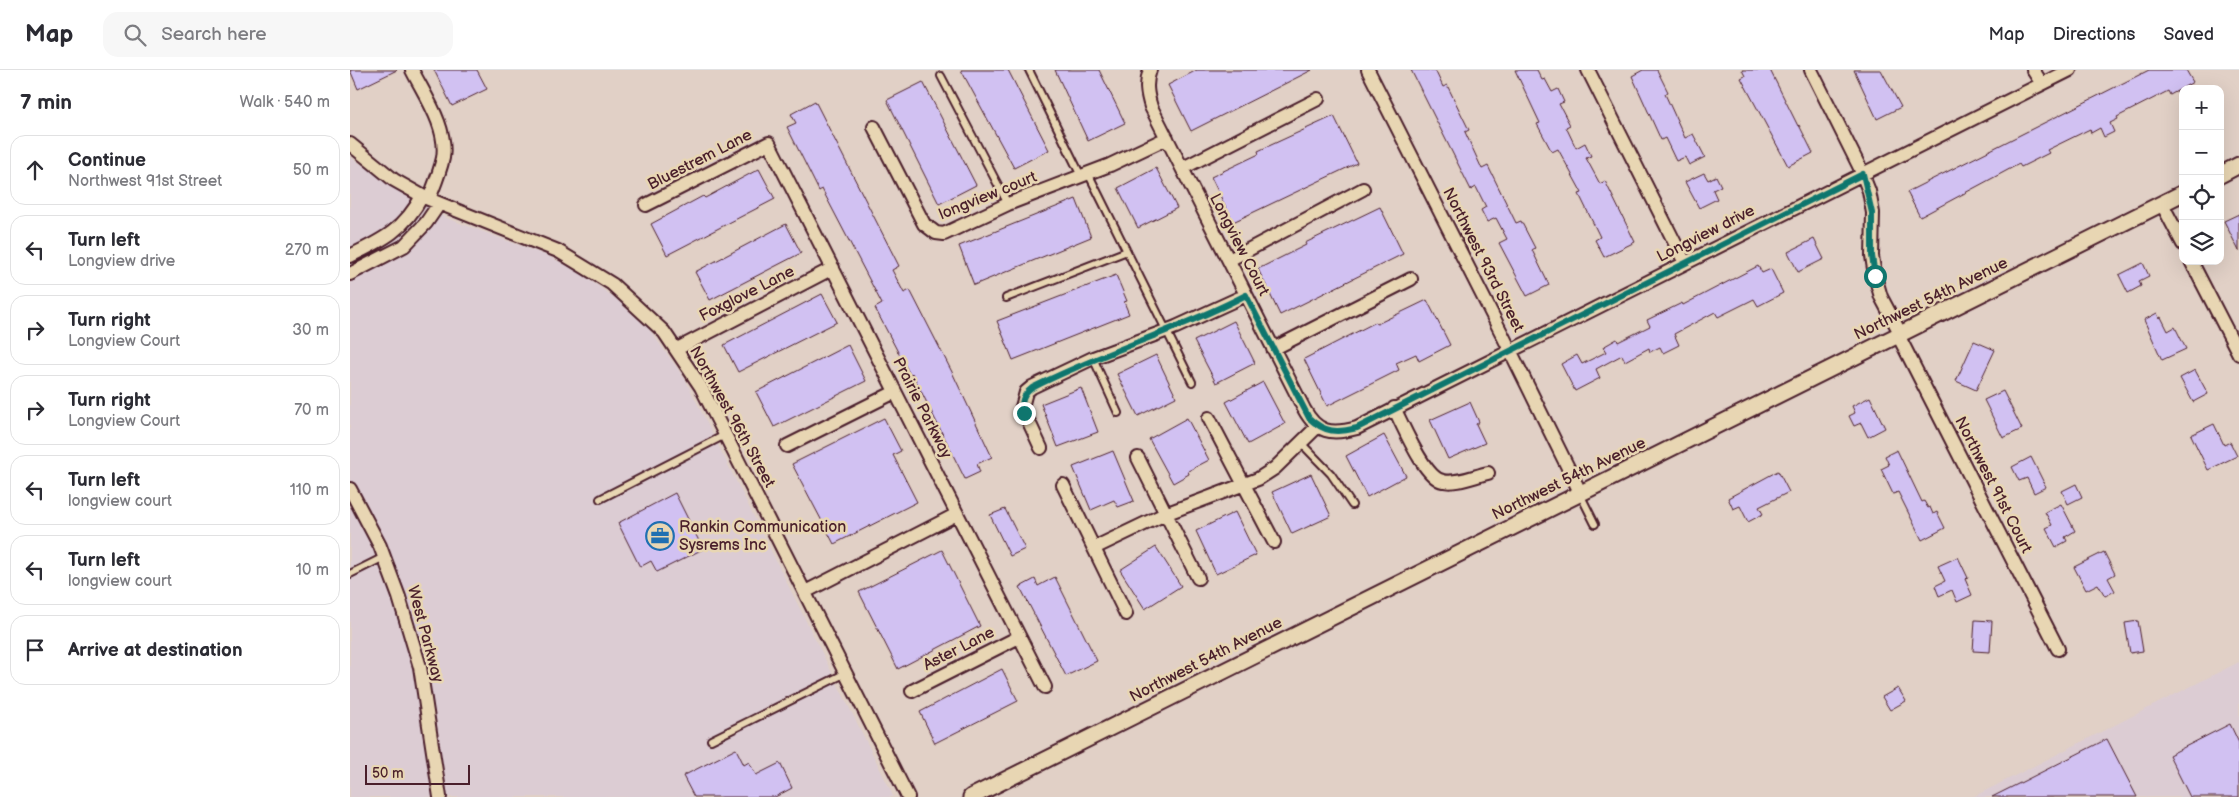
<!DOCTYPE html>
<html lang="en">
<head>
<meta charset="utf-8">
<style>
	:root { --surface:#fff; --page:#f7f7f7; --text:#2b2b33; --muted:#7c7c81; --line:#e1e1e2 }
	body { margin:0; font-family:"Balsamiq Sans",sans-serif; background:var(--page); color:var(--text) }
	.controls { position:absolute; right:15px; top:15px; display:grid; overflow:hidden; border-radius:10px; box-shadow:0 5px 20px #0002 }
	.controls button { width:45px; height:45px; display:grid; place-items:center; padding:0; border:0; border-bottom:1px solid var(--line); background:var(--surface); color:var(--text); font:25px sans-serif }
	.scale { position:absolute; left:15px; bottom:12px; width:105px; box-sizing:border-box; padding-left:5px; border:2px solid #4a1f2b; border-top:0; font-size:14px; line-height:18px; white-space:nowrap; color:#4a1f2b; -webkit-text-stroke:4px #e8d6b3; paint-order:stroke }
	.stop { position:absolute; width:15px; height:15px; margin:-11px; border:4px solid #0f766e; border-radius:50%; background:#fff }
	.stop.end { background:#0f766e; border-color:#fff; box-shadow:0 1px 5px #0008 }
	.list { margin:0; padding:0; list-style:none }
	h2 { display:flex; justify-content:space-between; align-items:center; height:65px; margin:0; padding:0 20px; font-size:21px }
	h2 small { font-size:16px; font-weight:400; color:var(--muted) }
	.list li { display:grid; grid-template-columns:32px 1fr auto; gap:15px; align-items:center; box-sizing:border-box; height:70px; margin:0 10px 10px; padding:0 10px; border:1px solid var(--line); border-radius:15px }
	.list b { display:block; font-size:19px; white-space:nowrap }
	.list p { margin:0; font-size:16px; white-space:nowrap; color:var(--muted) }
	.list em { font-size:16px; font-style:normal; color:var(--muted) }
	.icon { flex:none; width:28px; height:28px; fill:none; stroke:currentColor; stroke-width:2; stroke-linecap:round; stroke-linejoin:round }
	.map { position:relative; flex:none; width:1889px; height:727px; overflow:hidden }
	header { display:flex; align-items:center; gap:30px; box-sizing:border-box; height:70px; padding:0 25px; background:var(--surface); border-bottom:1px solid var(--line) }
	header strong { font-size:24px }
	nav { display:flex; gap:28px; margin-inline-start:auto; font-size:18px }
	.search { width:350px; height:45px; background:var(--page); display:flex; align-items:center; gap:12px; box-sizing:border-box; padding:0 18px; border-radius:15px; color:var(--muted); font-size:19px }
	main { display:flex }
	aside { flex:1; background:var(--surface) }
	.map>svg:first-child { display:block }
	.built { fill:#dcccd3 }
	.building { fill:#d1c1f2; stroke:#4a1f2b }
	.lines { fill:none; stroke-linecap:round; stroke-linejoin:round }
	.service-casing { stroke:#4a1f2b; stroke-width:10 }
	.minor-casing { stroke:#4a1f2b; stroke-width:16 }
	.tertiary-casing { stroke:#4a1f2b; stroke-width:19 }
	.service { stroke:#e8d6b3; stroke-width:6 }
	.minor { stroke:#e8d6b3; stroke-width:12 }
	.tertiary { stroke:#e8d6b3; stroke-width:15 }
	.route { stroke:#0f766e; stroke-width:6 }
	.labels { text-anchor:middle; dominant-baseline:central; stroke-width:5; stroke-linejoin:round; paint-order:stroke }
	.street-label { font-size:16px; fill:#4a1f2b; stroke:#e8d6b3 }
	.poi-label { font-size:16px; fill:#4a1f2b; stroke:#e8d6b3; text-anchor:start }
</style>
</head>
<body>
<header>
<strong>Map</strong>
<div class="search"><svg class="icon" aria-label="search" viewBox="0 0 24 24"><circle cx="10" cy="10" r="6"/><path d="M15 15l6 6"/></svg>Search here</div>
<nav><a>Map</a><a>Directions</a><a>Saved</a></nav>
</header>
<main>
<aside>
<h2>7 min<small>Walk · 540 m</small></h2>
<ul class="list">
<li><svg class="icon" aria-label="ahead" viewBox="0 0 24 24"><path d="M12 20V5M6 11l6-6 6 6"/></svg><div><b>Continue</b><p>Northwest 91st Street</p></div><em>50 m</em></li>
<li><svg class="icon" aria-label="left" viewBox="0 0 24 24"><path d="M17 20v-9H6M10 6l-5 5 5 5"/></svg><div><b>Turn left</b><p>Longview drive</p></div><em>270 m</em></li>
<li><svg class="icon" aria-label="right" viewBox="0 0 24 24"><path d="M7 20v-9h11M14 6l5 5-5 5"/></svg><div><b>Turn right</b><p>Longview Court</p></div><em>30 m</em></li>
<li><svg class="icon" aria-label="right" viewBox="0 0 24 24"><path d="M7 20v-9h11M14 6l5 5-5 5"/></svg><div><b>Turn right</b><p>Longview Court</p></div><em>70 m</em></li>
<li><svg class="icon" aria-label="left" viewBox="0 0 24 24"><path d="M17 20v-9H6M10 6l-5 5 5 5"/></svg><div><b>Turn left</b><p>longview court</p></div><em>110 m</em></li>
<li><svg class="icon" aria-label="left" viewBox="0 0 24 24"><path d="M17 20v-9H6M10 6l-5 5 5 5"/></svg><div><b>Turn left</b><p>longview court</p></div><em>10 m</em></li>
<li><svg class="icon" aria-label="arrive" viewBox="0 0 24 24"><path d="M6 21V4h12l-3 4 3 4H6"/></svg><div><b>Arrive at destination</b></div></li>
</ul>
</aside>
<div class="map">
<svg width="1889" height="727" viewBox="0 0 1889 727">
	<rect width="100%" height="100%" fill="#e1d0c6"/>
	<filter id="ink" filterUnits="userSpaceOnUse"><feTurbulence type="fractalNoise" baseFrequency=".02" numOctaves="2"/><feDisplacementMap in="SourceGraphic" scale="10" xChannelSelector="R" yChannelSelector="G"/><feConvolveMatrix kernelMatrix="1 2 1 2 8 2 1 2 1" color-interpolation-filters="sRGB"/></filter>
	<g filter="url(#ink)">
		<path class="built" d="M 0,87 L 94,147 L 198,186 L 224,199 L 265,228 L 299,259 L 335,309 L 541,721 L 543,727 L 0,727 Z
			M 1889,592 L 1889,727 L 1623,727 Z"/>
		<path class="building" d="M 0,0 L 47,0 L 8,19 Z
			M 84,0 L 127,0 L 137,19 L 102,36 Z
			M 611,0 L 658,0 L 699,80 L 664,98 Z
			M 705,0 L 749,0 L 775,53 L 738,71 Z
			M 847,0 L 962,0 L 841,61 L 818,15 Z
			M 1061,0 L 1085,0 L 1093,17 L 1097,15 L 1119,60 L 1115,62 L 1132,99 L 1138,96 L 1166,153 L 1171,151 L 1185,178 L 1182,180 L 1199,215 L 1177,226 L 1149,173 L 1157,169 L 1146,148 L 1137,152 L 1131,140 L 1136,137 L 1126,117 L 1121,120 Z
			M 1165,0 L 1187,0 L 1192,10 L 1195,9 L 1202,22 L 1208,19 L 1214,32 L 1209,34 L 1220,55 L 1216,57 L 1226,78 L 1235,73 L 1241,86 L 1236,88 L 1250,114 L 1255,111 L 1285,172 L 1254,187 L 1245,170 L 1250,167 L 1229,124 L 1232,123 L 1208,79 L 1202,82 L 1187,54 L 1190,53 Z
			M 1293,0 L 1307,0 L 1318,22 L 1315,24 L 1335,68 L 1343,64 L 1355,87 L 1339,95 L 1335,87 L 1326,91 L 1315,68 L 1311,70 L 1282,6 Z
			M 1392,0 L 1420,0 L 1448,56 L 1449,55 L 1463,83 L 1438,96 L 1391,8 L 1395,6 Z
			M 1504,0 L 1531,0 L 1551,37 L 1527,49 Z
			M 1799,0 L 1836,0 L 1843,12 L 1820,25 L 1818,21 L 1767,47 L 1768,49 L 1760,53 L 1764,62 L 1754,67 L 1750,58 L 1741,63 L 1740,59 L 1697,80 L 1699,83 L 1671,97 L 1669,94 L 1570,147 L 1557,122 Z
			M 573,12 L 626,115 L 589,134 L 537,30 Z
			M 465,31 L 549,196 L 542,200 L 554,223 L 560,220 L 602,302 L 642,387 L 627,394 L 630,402 L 615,409 L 562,303 L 560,305 L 525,238 L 532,234 L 472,119 L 469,121 L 437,57 L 446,53 L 441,44 Z
			M 984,46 L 1007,93 L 883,152 L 861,107 L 909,84 L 908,81 Z
			M 806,98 L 827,138 L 788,158 L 768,118 Z
			M 409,99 L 425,129 L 317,185 L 301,154 L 353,126 L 355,128 Z
			M 1354,103 L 1358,110 L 1366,106 L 1371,116 L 1363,120 L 1367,129 L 1349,138 L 1335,112 Z
			M 726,129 L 741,167 L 624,215 L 609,176 Z
			M 1030,137 L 1053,184 L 930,245 L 908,199 L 956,175 L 955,173 Z
			M 1889,144 L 1889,181 L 1874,151 Z
			M 436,154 L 451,183 L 360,230 L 345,202 Z
			M 1464,169 L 1474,189 L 1448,202 L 1438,182 Z
			M 1793,193 L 1799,206 L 1789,211 L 1791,216 L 1778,223 L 1769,205 Z
			M 1408,196 L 1412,203 L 1421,199 L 1433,223 L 1408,236 L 1404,229 L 1368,247 L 1365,242 L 1324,264 L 1329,275 L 1313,283 L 1310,277 L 1300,282 L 1299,278 L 1275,291 L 1272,285 L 1246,299 L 1250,308 L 1225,321 L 1211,294 L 1227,285 L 1232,294 L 1256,282 L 1253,277 L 1267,269 L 1268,272 L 1300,256 L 1297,250 L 1332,233 L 1333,235 Z
			M 766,205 L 777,231 L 774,232 L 779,244 L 663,290 L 647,251 Z
			M 472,224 L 487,252 L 388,302 L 374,275 Z
			M 1077,230 L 1100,275 L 1069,291 L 1066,284 L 1046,293 L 1049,300 L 977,336 L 954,289 L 1026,252 L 1027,254 Z
			M 1807,243 L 1809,248 L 1811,247 L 1818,261 L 1825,257 L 1836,279 L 1812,290 L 1794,250 Z
			M 884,251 L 905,293 L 866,313 L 844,271 Z
			M 1624,271 L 1645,280 L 1626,320 L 1606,311 Z
			M 498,275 L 516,311 L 424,357 L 406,322 Z
			M 806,285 L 826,327 L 788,346 L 767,304 Z
			M 1845,300 L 1858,324 L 1843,332 L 1830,308 Z
			M 913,312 L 935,354 L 898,374 L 876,332 Z
			M 731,318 L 748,362 L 708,377 L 691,334 Z
			M 1653,321 L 1672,359 L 1653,368 L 1634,330 Z
			M 1520,327 L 1535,358 L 1518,367 L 1511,353 L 1504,356 L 1499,346 L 1505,343 L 1502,336 Z
			M 1120,332 L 1129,352 L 1126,354 L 1135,373 L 1098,389 L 1080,350 Z
			M 534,348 L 551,381 L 543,385 L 567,432 L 484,474 L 442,394 Z
			M 837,348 L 859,390 L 838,401 L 839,404 L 823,413 L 799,369 Z
			M 1864,354 L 1874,375 L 1880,372 L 1887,386 L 1858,400 L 1841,365 Z
			M 1034,365 L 1056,406 L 1017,427 L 996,386 Z
			M 1547,380 L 1572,432 L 1574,431 L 1578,438 L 1580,437 L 1583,444 L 1587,442 L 1595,458 L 1572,470 L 1548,422 L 1543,424 L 1531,399 L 1539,395 L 1535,386 Z
			M 763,381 L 784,431 L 768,437 L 764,430 L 741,440 L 723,397 Z
			M 1681,387 L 1696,417 L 1684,423 L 1677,408 L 1669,411 L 1662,397 Z
			M 1428,401 L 1439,422 L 1409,437 L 1413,444 L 1398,452 L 1390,436 L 1383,439 L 1378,428 Z
			M 961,404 L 981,446 L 942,464 L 922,422 Z
			M 1726,414 L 1732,427 L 1718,434 L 1712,421 Z
			M 325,423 L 353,479 L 307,502 L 301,491 L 290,497 L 268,453 Z
			M 1711,434 L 1725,461 L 1715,467 L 1717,471 L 1706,477 L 1696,458 L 1702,455 L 1695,442 Z
			M 655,439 L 675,479 L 660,486 L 640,445 Z
			M 885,442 L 906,485 L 866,504 L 846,461 Z
			M 806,477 L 831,516 L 795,539 L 770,500 Z
			M 592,480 L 630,556 L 548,599 L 509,522 Z
			M 1754,482 L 1765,504 L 1758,508 L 1765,521 L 1755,526 L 1748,514 L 1736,520 L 1724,497 Z
			M 1608,487 L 1618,508 L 1615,509 L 1622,525 L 1607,532 L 1602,520 L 1589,526 L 1585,516 L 1595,511 L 1588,496 Z
			M 705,507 L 747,591 L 716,606 L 670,517 L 685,509 L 688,516 Z
			M 1625,550 L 1642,551 L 1640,582 L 1623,581 Z
			M 1788,551 L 1793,581 L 1780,583 L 1775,553 Z
			M 652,599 L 668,631 L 585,673 L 570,642 Z
			M 1548,618 L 1556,631 L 1540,640 L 1532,627 Z
			M 1880,654 L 1889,673 L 1889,727 L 1840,727 L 1819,685 Z
			M 1757,669 L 1787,727 L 1642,727 L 1674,711 Z
			M 386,679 L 394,695 L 399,692 L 406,705 L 430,693 L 442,718 L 425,727 L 344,727 L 333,706 Z"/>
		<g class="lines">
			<defs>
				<path id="service" d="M 679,0 L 731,106
					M 591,6 L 658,134
					M 738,103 L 842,312
					M 656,228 L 777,181
					M 743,288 L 768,343
					M 951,373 L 981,404 L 1002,435
					M 1230,424 L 1245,454
					M 250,429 L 375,365
					M 0,504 L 34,487
					M 361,670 L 496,603"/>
				<path id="minor" d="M 62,0 C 75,26 98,58 93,88 C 90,102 84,116 79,129
					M 800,0 C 795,13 797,24 801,37 L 954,339 C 967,363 981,365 1007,358 L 1720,0
					M 1018,0 L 1153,266 L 1230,422
					M 1238,0 L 1335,193
					M 1461,0 L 1509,96 L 1519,121 L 1523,143 L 1522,186 L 1525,206 L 1531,227 L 1548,259 L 1548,265 L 1708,579
					M 1683,0 L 1692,14
					M 524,57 L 574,154 L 586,163 L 594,164 L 658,134 L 760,95 L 817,68
					M 0,74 L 44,110 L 76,128 L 208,181 L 262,214 L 314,262 L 351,317 L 558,727
					M 833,98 L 968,29
					M 1812,134 L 1833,174
					M 296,135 L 419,73 L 695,617
					M 0,186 C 33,170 55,159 72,126
					M 879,190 L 1013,119
					M 1841,191 L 1889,284
					M 0,204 L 54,176 L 76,153 L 89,134
					M 327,279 L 483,198
					M 923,279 L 1061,209
					M 1044,338 C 1053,355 1074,408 1093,411 C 1107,414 1124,406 1138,403
					M 859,348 L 924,472
					M 437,376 L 545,322
					M 691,378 L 672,337 L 676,322 L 682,317 L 743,288 L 826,257 L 896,225
					M 788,388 L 848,508
					M 713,415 L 776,544
					M 0,419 L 30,476 L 49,527 L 70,597 L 90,727
					M 744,478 L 815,444 L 908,409 L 925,398 L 968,356
					M 455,522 L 607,444
					M 562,621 L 669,567"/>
				<path id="tertiary" d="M 1870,105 L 1889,95
					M 621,727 L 1833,123"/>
			</defs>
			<use href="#service" class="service-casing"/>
			<use href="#minor" class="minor-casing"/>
			<use href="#tertiary" class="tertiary-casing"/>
			<use href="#service" class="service"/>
			<use href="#minor" class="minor"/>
			<use href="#tertiary" class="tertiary"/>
		</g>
	</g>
	<g class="lines" filter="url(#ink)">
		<path class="route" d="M 674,343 C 670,332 673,325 682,318 C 752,282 827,261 896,225 L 959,348 C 975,363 987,363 1007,358 L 1513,104 L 1522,143 L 1522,186 L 1525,206"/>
	</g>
	<defs>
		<symbol id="office-ring" viewBox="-11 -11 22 22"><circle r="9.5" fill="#e8d6b3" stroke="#1f6fb2" stroke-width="1.5"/><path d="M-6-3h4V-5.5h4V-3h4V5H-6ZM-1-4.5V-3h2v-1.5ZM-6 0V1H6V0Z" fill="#1f6fb2"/></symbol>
	</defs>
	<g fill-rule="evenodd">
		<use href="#office-ring" x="294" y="450" width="32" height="32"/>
	</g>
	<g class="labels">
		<g class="street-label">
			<text transform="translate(350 90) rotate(-27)">Bluestrem Lane</text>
			<text transform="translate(638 126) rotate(-22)">longview court</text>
			<text transform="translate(1356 164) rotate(-27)">Longview drive</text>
			<text transform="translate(889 175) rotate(63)">Longview Court</text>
			<text transform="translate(1133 190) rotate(63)">Northwest 93rd Street</text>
			<text transform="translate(397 224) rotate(-27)">Foxglove Lane</text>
			<text transform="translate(1581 229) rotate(-26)">Northwest 54th Avenue</text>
			<text transform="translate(572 338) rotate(63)">Prairie Parkway</text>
			<text transform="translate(382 347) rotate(61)">Northwest 96th Street</text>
			<text transform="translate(1219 409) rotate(-26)">Northwest 54th Avenue</text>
			<text transform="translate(1643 415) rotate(63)">Northwest 91st Court</text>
			<text transform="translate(75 564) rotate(75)">West Parkway</text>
			<text transform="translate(609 579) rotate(-27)">Aster Lane</text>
			<text transform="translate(856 590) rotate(-27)">Northwest 54th Avenue</text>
		</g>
		<g class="poi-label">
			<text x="329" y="457">Rankin Communication<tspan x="329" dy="18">Sysrems Inc</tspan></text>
		</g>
	</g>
</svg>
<div class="controls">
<button>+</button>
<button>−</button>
<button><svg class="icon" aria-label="locate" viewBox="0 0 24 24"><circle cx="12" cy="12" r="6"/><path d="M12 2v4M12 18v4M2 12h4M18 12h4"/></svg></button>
<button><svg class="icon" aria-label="layers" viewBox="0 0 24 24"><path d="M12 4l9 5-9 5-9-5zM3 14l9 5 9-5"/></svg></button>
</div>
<div class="scale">50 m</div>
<div class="stop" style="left:1525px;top:206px"></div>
<div class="stop end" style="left:674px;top:343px"></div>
</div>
</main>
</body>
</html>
